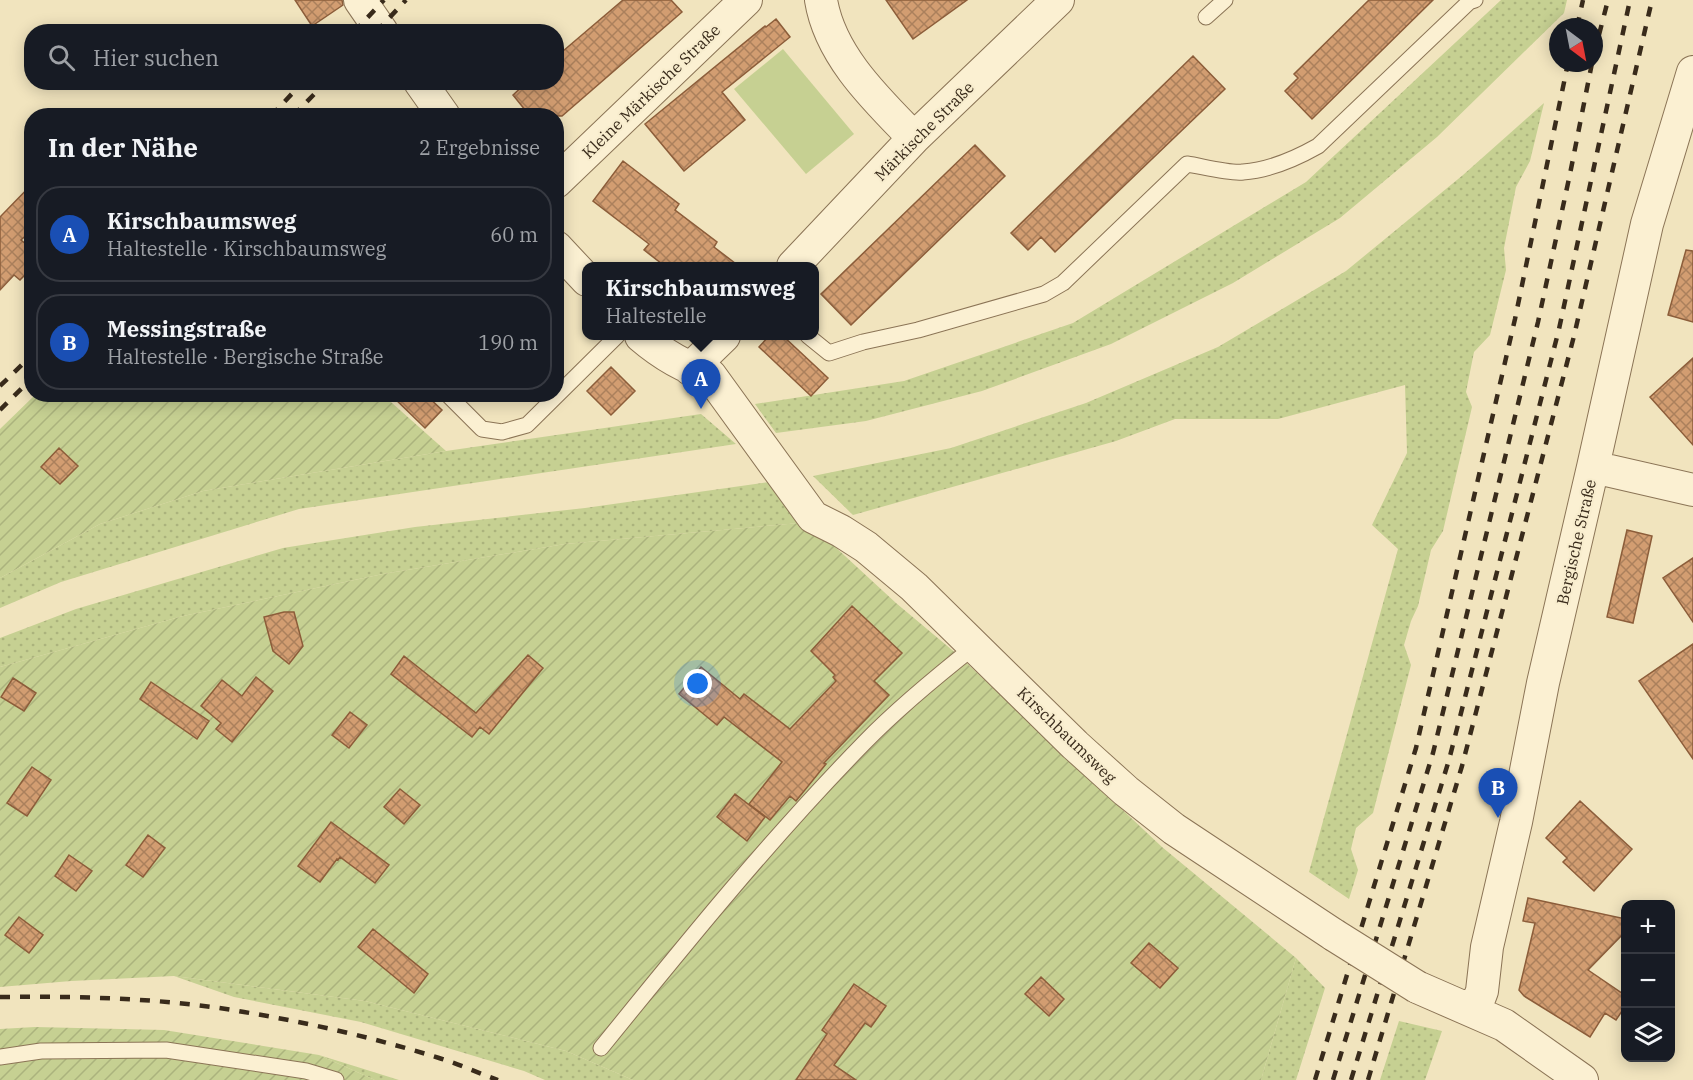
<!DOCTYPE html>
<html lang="de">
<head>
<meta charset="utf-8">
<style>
	:root { --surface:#171b24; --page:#242831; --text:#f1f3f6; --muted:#9ea1a6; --line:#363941; --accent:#cc9696 }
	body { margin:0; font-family:"IBM Plex Serif",serif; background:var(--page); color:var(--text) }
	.controls { position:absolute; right:18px; bottom:18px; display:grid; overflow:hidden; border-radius:12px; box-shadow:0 3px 15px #0003 }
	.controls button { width:54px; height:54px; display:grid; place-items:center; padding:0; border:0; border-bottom:2px solid var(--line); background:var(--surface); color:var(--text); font:30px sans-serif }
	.compass { position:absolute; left:1549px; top:18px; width:54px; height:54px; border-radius:50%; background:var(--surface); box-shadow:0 3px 15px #0003; rotate:148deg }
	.you { position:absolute; left:698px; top:684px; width:21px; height:21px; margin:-15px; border:4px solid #fff; border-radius:50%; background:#1a73e8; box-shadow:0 0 0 9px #1a73e833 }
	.badge { display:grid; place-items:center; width:39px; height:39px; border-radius:50%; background:var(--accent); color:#fff; font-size:20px; font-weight:700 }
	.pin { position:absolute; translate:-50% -50px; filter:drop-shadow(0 2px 3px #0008) }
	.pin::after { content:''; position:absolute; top:32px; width:21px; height:18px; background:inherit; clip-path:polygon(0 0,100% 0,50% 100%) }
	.popup { position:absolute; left:582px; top:262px; width:237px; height:78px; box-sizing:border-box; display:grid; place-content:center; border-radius:12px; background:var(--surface); filter:drop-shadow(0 2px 4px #0005); font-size:20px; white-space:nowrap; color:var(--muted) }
	.popup b { font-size:22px; color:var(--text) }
	.popup::after { content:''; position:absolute; left:50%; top:100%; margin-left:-12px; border:12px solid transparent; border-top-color:var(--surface) }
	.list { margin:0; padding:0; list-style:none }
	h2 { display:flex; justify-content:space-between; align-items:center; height:78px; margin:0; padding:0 24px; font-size:26px }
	h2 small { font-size:20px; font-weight:400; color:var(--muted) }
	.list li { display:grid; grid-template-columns:39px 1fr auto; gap:18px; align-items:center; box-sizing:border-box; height:96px; margin:0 12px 12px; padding:0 12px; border:2px solid var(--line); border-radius:24px }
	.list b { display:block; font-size:22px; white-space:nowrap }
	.list p { margin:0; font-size:20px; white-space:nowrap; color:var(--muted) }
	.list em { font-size:20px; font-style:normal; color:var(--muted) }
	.icon { flex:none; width:33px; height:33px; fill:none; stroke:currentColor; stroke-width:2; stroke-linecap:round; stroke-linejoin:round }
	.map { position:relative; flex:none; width:1693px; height:1080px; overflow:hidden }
	.search { position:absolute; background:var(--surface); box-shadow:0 3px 15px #0003; left:24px; top:24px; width:540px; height:66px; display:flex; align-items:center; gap:15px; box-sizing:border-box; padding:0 21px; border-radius:24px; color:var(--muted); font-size:22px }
	.panel { position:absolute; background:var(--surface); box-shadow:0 3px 15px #0003; left:24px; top:108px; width:540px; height:294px; border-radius:24px }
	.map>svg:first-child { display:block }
	.grass { fill:url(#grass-dots) }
	.garden { fill:url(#garden-furrows) }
	.pitch { fill:#c6d092 }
	.building { fill:url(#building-cross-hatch); stroke:#8c5d3a; stroke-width:1.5 }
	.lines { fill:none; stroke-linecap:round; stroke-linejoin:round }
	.lane-casing { stroke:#8b7456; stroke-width:17 }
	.street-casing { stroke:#8b7456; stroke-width:34 }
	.lane { stroke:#fbf0d2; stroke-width:15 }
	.street { stroke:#fbf0d2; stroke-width:32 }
	.rail { stroke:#392b1b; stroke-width:4.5; stroke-dasharray:10 10; stroke-linecap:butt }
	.street-bridge-casing { stroke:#8b7456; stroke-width:34; stroke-linecap:butt }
	.street-bridge { stroke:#fbf0d2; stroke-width:32 }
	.labels { text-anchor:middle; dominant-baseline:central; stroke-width:4.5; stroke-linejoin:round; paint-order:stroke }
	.street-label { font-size:16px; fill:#392b1b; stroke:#f8edce }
</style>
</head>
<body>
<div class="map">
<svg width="1693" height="1080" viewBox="0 0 1693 1080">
	<defs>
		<pattern id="grass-dots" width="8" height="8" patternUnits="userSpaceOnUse" patternTransform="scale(1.5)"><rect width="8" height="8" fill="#c6d092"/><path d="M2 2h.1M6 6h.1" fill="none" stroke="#abb37d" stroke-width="1.8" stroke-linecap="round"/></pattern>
		<pattern id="garden-furrows" width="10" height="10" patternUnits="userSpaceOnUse" patternTransform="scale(1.5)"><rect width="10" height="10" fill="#c6d092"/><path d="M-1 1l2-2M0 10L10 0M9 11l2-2" fill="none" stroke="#abb37d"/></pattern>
		<pattern id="building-cross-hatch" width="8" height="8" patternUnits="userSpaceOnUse" patternTransform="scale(1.5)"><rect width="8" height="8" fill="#d29d71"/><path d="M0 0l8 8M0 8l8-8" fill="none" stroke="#ab805c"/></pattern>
	</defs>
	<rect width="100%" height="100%" fill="#f1e4be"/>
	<path class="grass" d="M 1501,0 L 1567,0 L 1564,13 L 1437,137 L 1340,218 L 1233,283 L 1111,344 L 982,391 L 866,421 L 776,433 L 755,404 L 904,381 L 1073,323 L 1306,182 Z
		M 1544,103 L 1530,161 L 1516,187 L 1504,248 L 1506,270 L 1490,335 L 1474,352 L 1466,392 L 1472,407 L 1443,531 L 1431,550 L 1418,606 L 1411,621 L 1404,645 L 1411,665 L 1373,813 L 1356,828 L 1351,849 L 1358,870 L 1349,899 L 1309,872 L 1398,549 L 1372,525 L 1407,453 L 1405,385 L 1278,419 L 1175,419 L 1116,441 L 853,515 L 813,476 L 951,448 L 1086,403 L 1218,347 L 1346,271 L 1463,175 Z
		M 701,414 L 736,444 L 299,509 L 61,582 L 0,608 L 0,578 L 100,524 L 203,491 L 446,451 Z
		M 769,482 L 799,523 L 565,544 L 383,574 L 183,616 L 0,667 L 0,638 L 76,609 L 283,548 L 415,527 L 585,508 Z
		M 1296,958 L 1325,988 L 1296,1080 L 1261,1080 Z
		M 174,976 L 365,1001 L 566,1051 L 633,1080 L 545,1080 L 524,1071 L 361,1022 L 234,997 Z
		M 1399,1021 L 1442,1031 L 1425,1080 L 1380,1080 Z
		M 319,1055 L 399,1080 L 375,1080 Z"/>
	<path class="garden" d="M 35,395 L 383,395 L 446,451 L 203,491 L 100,524 L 0,578 L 0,429 Z
		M 799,523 L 832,544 L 896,603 L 958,655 L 1162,847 L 1296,958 L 1261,1080 L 633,1080 L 566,1051 L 365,1001 L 174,976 L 71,981 L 0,987 L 0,667 L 183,616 L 383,574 L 565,544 Z
		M 35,1027 L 164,1030 L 319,1055 L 375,1080 L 0,1080 L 0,1029 Z"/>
	<path class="pitch" d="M 783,49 L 854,134 L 806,174 L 734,89 Z"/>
	<path class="building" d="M 295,0 L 342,0 L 343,5 L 312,26 Z
		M 623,0 L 671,0 L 682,12 L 562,116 L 530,116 L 513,95 L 527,82 L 556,82 L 556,57 Z
		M 886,0 L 967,0 L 913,39 Z
		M 1369,0 L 1433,0 L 1312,119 L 1285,91 L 1298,78 L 1294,74 Z
		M 776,19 L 790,37 L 722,92 L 745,120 L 684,171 L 645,124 L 765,26 L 766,27 Z
		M 1193,56 L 1225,89 L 1055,252 L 1041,237 L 1028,250 L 1011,233 Z
		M 975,145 L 1005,176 L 851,325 L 821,294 Z
		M 623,161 L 679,204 L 675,210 L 717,242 L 714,247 L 740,267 L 666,267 L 644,250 L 649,244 L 593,201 Z
		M 32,184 L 32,230 L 21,240 L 32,249 L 32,268 L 20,280 L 14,275 L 0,290 L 0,217 Z
		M 1686,250 L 1693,251 L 1693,322 L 1668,315 Z
		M 769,336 L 783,336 L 828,378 L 811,396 L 759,347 Z
		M 1693,358 L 1693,445 L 1650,397 Z
		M 611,367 L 635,391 L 611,415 L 587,391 Z
		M 390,394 L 425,394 L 442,410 L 425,428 Z
		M 59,448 L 78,466 L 60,484 L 41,467 Z
		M 1627,530 L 1652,536 L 1633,623 L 1607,617 Z
		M 1693,558 L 1693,622 L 1663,578 Z
		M 852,606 L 902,653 L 874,681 L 889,695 L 824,763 L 826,764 L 796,801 L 790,796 L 770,820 L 749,804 L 782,762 L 724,717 L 717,725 L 679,694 L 701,667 L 740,699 L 744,694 L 790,729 L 836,681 L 833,677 L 835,675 L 811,651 Z
		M 284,612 L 294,612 L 303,646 L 289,664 L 273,651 L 264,617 Z
		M 1693,644 L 1693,759 L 1639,681 Z
		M 528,655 L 543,668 L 489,734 L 480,727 L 472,737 L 391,674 L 404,656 L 476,713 Z
		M 256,677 L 273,691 L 232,742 L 216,729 L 221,723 L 201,706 L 222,680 L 242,696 Z
		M 13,678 L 36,693 L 24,711 L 1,697 Z
		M 151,682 L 209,721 L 197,739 L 140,699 Z
		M 350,712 L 367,725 L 349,748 L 332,735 Z
		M 32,767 L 51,780 L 27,816 L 7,803 Z
		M 400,789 L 420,805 L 404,824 L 384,807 Z
		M 735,794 L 765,817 L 747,841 L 717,817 Z
		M 1580,801 L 1632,849 L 1594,891 L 1563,862 L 1567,858 L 1546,838 Z
		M 331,822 L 389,865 L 375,883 L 340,857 L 338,860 L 337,859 L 320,882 L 298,866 Z
		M 148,835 L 165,848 L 143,877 L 126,865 Z
		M 69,855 L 92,871 L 76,891 L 55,876 Z
		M 1528,898 L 1626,919 L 1626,931 L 1588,970 L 1626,996 L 1626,1005 L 1616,1020 L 1605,1013 L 1590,1037 L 1524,996 L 1519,990 L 1535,923 L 1523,921 Z
		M 19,917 L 43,935 L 29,953 L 5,935 Z
		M 373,929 L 428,974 L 414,993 L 358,947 Z
		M 1149,943 L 1178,968 L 1160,988 L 1131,963 Z
		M 1041,977 L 1064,999 L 1049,1016 L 1025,994 Z
		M 854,984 L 886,1006 L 871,1027 L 865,1023 L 834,1065 L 856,1080 L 796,1080 L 827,1034 L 822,1030 Z"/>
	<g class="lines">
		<defs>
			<path id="lane" d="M 1206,17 L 1225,0
				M 808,336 L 829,353 L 863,342 L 918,330 L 1044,294 L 1063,283 L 1187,164 C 1201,166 1230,174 1243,172 C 1270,170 1295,159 1318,146 L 1469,2 L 1475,0
				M 447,394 L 482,429 L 502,432 L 527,425 L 617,336
				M 601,1048 C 686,943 771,838 865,742 C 899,707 937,676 975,646
				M 0,1057 L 41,1051 L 166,1050 L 306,1071 L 336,1080"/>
			<path id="street" d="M 360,0 L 382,32
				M 821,0 C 830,56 877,100 914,138
				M 420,82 L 444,116
				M 556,182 L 746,0
				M 556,247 L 587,280
				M 793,266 L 914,138 L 1058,0
				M 641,336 C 662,354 683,367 710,375 L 813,517 L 841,531 L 866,547 L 914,587 L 1075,745 L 1126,791 L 1174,829 L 1334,935
				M 690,369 L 724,336
				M 1593,467 L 1693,490
				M 1417,987 L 1504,1025 L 1582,1080
				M 1465,1007 L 1473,1004 L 1479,999 L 1482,991 L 1487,947 L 1516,822 L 1543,683 L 1593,467 L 1647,224 L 1693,72"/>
		</defs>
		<use href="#lane" class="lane-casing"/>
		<use href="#street" class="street-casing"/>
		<use href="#lane" class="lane"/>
		<use href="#street" class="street"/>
		<path class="rail" d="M 1577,27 L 1583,0
			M 354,32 L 384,0
			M 376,32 L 406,0
			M 1594,54 L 1608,0
			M 271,116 L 303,82
			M 293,116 L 326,82
			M 0,386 L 32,355
			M 0,410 L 32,378
			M 0,997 C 82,996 164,998 244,1012 C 310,1023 375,1038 439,1058 C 459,1064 478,1073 498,1080
			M 1315,1080 L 1416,748 L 1515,319 L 1568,63
			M 1333,1080 L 1433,753 L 1538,322 L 1570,174 L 1592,63
			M 1351,1080 L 1449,760 L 1559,329 L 1630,0
			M 1368,1080 L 1462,766 L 1574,336 L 1652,0"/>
		<defs>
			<path id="street-bridge" d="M 1334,935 L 1417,987"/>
		</defs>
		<use href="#street-bridge" class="street-bridge-casing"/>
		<use href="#street-bridge" class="street-bridge"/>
	</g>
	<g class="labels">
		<g class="street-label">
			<text transform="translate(651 91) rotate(-44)">Kleine Märkische Straße</text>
			<text transform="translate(924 131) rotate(-45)">Märkische Straße</text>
			<text transform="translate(1576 542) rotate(-77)">Bergische Straße</text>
			<text transform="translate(1067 735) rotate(44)">Kirschbaumsweg</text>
		</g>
	</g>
</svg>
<div class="controls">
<button>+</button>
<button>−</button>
<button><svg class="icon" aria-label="layers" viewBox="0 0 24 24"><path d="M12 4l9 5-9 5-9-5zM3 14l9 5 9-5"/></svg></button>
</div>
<svg class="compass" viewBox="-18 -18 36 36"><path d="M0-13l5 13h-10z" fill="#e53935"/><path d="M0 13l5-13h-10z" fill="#9ea1a6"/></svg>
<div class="you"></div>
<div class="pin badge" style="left:701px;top:409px;background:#1a4fb4">A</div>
<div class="popup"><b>Kirschbaumsweg</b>Haltestelle</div>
<div class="pin badge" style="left:1498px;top:818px;background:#1a4fb4">B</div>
<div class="search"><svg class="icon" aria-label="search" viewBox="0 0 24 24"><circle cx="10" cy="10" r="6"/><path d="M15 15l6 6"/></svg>Hier suchen</div>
<section class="panel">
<h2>In der Nähe<small>2 Ergebnisse</small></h2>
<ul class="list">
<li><span class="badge" style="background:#1a4fb4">A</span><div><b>Kirschbaumsweg</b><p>Haltestelle · Kirschbaumsweg</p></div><em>60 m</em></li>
<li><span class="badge" style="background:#1a4fb4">B</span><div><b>Messingstraße</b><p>Haltestelle · Bergische Straße</p></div><em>190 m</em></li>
</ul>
</section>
</div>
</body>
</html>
